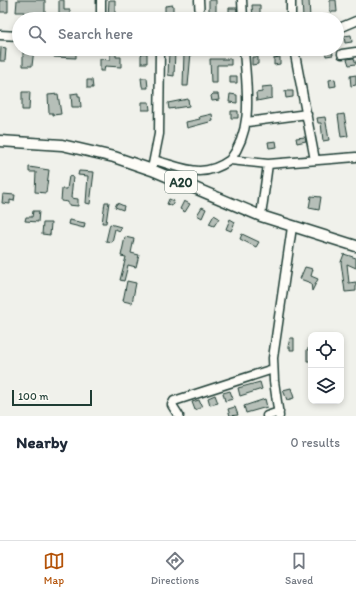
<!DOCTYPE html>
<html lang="en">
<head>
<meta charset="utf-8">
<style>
	:root { --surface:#fff; --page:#f2f2f3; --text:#1f2937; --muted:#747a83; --line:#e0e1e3; --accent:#b45309 }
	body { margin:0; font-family:Itim,sans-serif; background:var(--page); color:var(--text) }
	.controls { position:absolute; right:12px; bottom:12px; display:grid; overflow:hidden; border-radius:8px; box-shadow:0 2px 6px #0003 }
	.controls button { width:36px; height:36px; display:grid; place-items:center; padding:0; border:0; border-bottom:1px solid var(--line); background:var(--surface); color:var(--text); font:20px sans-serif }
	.scale { position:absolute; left:12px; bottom:10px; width:80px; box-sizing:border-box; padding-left:4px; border:2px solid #1f3d34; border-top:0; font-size:11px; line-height:14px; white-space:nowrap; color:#1f3d34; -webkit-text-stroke:3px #fdfcf7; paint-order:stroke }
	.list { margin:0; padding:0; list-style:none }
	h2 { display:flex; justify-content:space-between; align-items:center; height:52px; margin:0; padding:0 16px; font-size:17px }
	h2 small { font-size:13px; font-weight:400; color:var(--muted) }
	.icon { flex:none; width:22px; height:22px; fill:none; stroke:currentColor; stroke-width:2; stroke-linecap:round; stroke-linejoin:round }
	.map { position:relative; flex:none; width:356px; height:416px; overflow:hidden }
	.search { position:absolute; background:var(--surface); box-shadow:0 2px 6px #0003; left:12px; right:12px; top:12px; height:44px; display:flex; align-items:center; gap:10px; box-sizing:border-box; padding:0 14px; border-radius:22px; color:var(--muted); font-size:15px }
	.sheet { height:124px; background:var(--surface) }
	nav { display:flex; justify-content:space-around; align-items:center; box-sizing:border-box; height:56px; border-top:1px solid var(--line); background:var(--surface); font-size:11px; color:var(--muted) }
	nav a { display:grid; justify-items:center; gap:2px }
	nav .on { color:var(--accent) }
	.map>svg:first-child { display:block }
	.building { fill:#b6bfb8; stroke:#1f3d34 }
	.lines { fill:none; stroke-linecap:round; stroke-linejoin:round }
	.minor-casing { stroke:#1f3d34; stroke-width:11 }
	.major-casing { stroke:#1f3d34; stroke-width:13 }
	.minor { stroke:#fdfcf7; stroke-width:8 }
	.major { stroke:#fdfcf7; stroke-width:10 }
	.labels { text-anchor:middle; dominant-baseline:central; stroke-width:3.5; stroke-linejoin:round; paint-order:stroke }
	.shield { fill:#fdfcf7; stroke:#62766e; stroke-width:1 }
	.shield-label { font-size:13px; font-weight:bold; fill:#1f3d34 }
</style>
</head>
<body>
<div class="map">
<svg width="356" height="416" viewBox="0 0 356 416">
	<rect width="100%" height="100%" fill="#f0f1eb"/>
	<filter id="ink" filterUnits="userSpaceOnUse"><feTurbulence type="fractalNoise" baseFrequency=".025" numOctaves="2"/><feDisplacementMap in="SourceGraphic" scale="8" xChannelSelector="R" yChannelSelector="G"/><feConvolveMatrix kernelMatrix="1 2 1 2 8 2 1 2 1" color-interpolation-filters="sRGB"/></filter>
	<g filter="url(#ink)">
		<path class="building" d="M 0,0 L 8,0 L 8,12 L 0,12 Z
			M 17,0 L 45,0 L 45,19 L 23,18 L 24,12 L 16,12 Z
			M 59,0 L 64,0 L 64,10 L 70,10 L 70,19 L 59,19 Z
			M 109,0 L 115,0 L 115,17 L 108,17 Z
			M 209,0 L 216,0 L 216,13 L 209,13 Z
			M 302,0 L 309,0 L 310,18 L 303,18 Z
			M 330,0 L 336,0 L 337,12 L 330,12 Z
			M 173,5 L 173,15 L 175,15 L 175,19 L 165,19 L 165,6 Z
			M 252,5 L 260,5 L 260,19 L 253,19 Z
			M 229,8 L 237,8 L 236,19 L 229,19 Z
			M 351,35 L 352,42 L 345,43 L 344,36 Z
			M 1,47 L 6,48 L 5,61 L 0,61 Z
			M 23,49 L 34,49 L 32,66 L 23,66 Z
			M 54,49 L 60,49 L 60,52 L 70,52 L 70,49 L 76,49 L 76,58 L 54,57 Z
			M 332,49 L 333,55 L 326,56 L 325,50 Z
			M 110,51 L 116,52 L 116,57 L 121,57 L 121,67 L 105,66 L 104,71 L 100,71 L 100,59 L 110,60 Z
			M 169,51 L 175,51 L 174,76 L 168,75 Z
			M 184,52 L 191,52 L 188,86 L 183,86 Z
			M 143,53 L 147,53 L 147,63 L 141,63 L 141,55 Z
			M 252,57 L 258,57 L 258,64 L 252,65 Z
			M 280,57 L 280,64 L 274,65 L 274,58 Z
			M 354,58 L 356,64 L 349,65 L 347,59 Z
			M 210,59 L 231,59 L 231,65 L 217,65 L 217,83 L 211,83 Z
			M 356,75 L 356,85 L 351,86 L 350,76 Z
			M 230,76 L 237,76 L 237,83 L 230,83 Z
			M 141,78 L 147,78 L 148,88 L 143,88 L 142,86 Z
			M 335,79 L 336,86 L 330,87 L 329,80 Z
			M 87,80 L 92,80 L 93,88 L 87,88 Z
			M 272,86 L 272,98 L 257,101 L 256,93 L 262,92 L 262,87 Z
			M 285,91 L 293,91 L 293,97 L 286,98 Z
			M 22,92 L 30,92 L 29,110 L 22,110 Z
			M 78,93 L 78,96 L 80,96 L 81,107 L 72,107 L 71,94 Z
			M 58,94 L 61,114 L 53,115 L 53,113 L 49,113 L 48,95 Z
			M 213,94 L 218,94 L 219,100 L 212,101 L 211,96 Z
			M 230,94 L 237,95 L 237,103 L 229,102 Z
			M 188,99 L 189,106 L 169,109 L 168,103 Z
			M 142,102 L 149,102 L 150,110 L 142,110 Z
			M 231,111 L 238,111 L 238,118 L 231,118 Z
			M 212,114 L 213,121 L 187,128 L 186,122 L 200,119 L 199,117 Z
			M 344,114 L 348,136 L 341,137 L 338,115 Z
			M 325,117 L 329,140 L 323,141 L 321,123 L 318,123 L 317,118 Z
			M 305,137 L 306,141 L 297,143 L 296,138 Z
			M 276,141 L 277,147 L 269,148 L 268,142 Z
			M 29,167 L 49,170 L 46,193 L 35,192 L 36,172 L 29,172 Z
			M 79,171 L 94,172 L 90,204 L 86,203 L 88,176 L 78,175 Z
			M 69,176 L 73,177 L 71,198 L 78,199 L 78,206 L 68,205 L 68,202 L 61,201 L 62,189 L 67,189 Z
			M 3,194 L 15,195 L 14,201 L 10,200 L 10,204 L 2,203 Z
			M 311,196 L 321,197 L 319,210 L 309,208 Z
			M 169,199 L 174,201 L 172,206 L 167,204 Z
			M 184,201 L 190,204 L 185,212 L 180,209 Z
			M 105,202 L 109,202 L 106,223 L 102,223 Z
			M 117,203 L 124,206 L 123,210 L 115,207 Z
			M 202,207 L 206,209 L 202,218 L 197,215 Z
			M 33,211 L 39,211 L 38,222 L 25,221 L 26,217 L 32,217 Z
			M 214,215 L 219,218 L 214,226 L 209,224 Z
			M 230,219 L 235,222 L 231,231 L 226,229 Z
			M 69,220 L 85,223 L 84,228 L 68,224 Z
			M 43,223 L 51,223 L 50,235 L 42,234 Z
			M 110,224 L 121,227 L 120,231 L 115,229 L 112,242 L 106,241 Z
			M 242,234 L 259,242 L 256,247 L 240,239 Z
			M 125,237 L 134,239 L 131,253 L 139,255 L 136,267 L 128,265 L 124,281 L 120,280 L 126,257 L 121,256 Z
			M 344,254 L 356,258 L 356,268 L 347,264 L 349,283 L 356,282 L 356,291 L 345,292 L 341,262 Z
			M 305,267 L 313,269 L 311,276 L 318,279 L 312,291 L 311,283 L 300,279 Z
			M 127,281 L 136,283 L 132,303 L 123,301 Z
			M 290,338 L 294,338 L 294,350 L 290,350 L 290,347 L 288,347 Z
			M 307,349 L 311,349 L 311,361 L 307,361 Z
			M 260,382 L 262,389 L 240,396 L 238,388 Z
			M 291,388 L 294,398 L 287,400 L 283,390 Z
			M 230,391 L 233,399 L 225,401 L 223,393 Z
			M 215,395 L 218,403 L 210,405 L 208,398 Z
			M 265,399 L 267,407 L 246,413 L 244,406 Z
			M 199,400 L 202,407 L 195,410 L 192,402 Z
			M 235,407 L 238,415 L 230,416 L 228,409 Z"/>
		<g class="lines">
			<defs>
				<path id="minor" d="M 199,0 L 200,19
					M 242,0 L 243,19
					M 291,0 L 291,19
					M 101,19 L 101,0
					M 337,29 L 356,21
					M 0,35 L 19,36
					M 294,49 L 315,160
					M 342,54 L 356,52
					M 247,122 L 307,114
					M 154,160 C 184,168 202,180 230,160 L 268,164 L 356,157
					M 230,160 C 255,127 246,88 244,49
					M 153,164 L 159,134 L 160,49
					M 261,216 L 268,164
					M 179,416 L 172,405 L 174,401 L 273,369
					M 267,416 L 279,412
					M 279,416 L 274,381 L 273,358 L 292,227"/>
				<path id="major" d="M 0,141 L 62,145 L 114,157 L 152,170 L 261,216 L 356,246"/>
			</defs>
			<use href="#minor" class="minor-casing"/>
			<use href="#major" class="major-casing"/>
			<use href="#minor" class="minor"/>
			<use href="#major" class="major"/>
		</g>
	</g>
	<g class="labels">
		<rect class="shield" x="165" y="171" width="32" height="22" rx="3"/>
		<g class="shield-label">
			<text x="181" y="182">A20</text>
		</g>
	</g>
</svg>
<div class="controls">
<button><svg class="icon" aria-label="locate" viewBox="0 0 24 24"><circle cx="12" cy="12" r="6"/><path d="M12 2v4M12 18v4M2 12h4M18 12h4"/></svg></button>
<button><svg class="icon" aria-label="layers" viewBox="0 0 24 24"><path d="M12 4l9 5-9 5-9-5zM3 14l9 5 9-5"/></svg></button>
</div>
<div class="scale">100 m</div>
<div class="search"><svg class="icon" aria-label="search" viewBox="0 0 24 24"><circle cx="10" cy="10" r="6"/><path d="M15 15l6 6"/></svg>Search here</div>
</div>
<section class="sheet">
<h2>Nearby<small>0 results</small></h2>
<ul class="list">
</ul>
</section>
<nav>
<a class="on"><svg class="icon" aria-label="map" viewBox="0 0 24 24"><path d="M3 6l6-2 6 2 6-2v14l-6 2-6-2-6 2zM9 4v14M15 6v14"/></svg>Map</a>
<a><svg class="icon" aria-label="directions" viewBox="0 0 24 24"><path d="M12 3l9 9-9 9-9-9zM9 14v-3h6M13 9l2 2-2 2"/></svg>Directions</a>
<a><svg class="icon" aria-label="saved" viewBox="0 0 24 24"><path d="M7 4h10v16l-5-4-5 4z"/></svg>Saved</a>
</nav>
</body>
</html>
